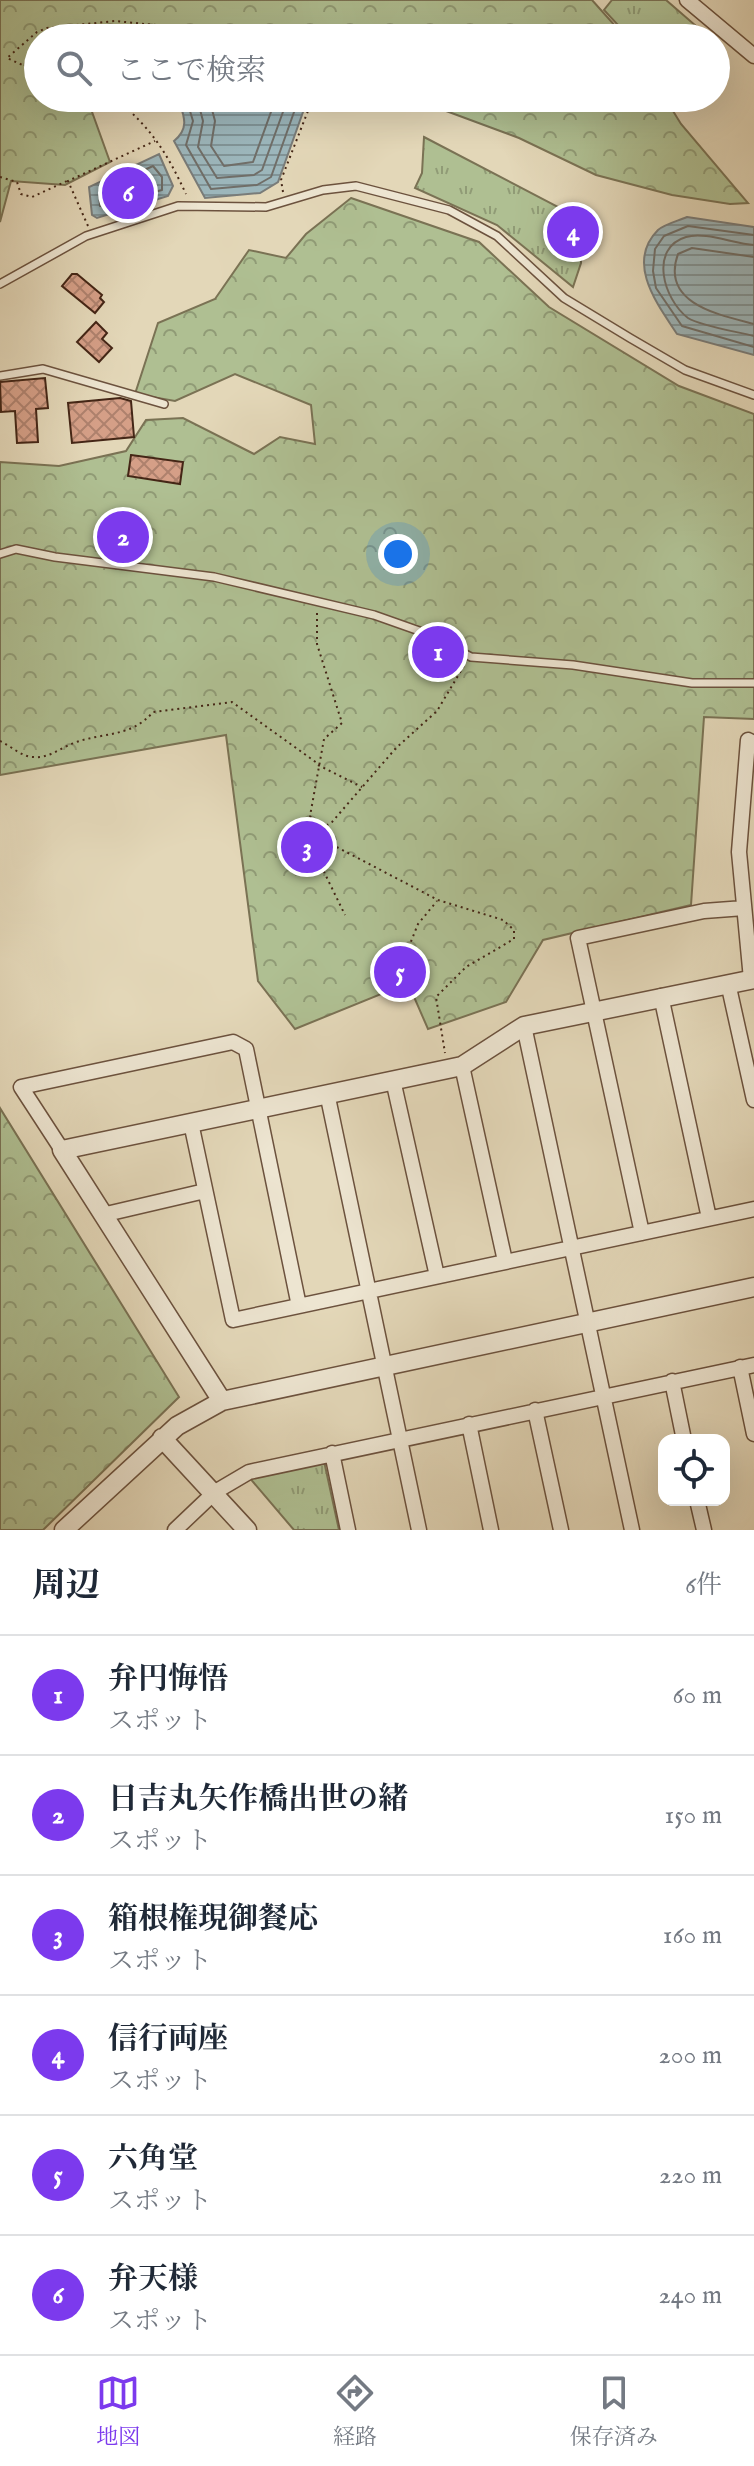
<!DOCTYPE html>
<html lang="ja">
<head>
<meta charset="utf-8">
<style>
	:root { --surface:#fff; --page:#f2f2f3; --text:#1f2937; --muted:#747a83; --line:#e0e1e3; --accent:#7c3aed }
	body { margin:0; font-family:"IM FELL English","Noto Serif JP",serif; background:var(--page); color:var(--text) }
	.controls { position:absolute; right:24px; bottom:24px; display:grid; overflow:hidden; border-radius:16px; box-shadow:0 8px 32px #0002 }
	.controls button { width:72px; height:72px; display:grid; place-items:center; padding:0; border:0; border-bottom:2px solid var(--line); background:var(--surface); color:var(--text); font:40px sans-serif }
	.you { position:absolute; left:398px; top:554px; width:28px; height:28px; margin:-20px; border:6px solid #fff; border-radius:50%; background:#1a73e8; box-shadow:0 0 0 12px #1a73e833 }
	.badge { display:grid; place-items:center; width:52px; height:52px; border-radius:50%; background:var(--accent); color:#fff; font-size:26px; font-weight:700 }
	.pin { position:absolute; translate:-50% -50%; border:4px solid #fff; box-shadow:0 2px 8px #0006 }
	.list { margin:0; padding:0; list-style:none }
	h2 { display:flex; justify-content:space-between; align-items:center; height:104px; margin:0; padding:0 32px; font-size:34px }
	h2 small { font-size:26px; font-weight:400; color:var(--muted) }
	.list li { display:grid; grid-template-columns:52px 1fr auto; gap:24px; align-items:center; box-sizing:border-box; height:120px; padding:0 32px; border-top:2px solid var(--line) }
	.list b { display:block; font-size:30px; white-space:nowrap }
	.list p { margin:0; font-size:26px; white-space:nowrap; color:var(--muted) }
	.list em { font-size:26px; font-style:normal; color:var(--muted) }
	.icon { flex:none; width:44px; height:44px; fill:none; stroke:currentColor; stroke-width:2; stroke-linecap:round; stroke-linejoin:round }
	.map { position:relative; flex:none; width:754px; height:1530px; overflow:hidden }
	.search { position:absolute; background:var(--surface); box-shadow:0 8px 32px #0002; left:24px; right:24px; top:24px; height:88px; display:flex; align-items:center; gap:20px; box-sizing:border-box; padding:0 28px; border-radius:44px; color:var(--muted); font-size:30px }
	.sheet { height:824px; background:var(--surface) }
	nav { display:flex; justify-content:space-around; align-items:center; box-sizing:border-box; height:112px; border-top:2px solid var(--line); background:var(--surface); font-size:22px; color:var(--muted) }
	nav a { display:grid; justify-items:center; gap:4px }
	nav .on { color:var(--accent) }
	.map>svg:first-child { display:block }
	.grass { fill:url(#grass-tufts); stroke:#7a7254; stroke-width:2 }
	.forest { fill:url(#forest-crowns); stroke:#7a7254; stroke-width:2 }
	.water { fill:url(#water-rules); stroke:#797c79; stroke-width:2 }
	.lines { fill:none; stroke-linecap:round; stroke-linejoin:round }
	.shore { stroke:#706e68; stroke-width:2 }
	.building { fill:url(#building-cross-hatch); stroke:#442616; stroke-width:2 }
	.service-casing { stroke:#6c523e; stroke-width:10 }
	.minor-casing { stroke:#6c523e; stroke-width:17 }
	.tertiary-casing { stroke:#6c523e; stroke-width:21 }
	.path { stroke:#442616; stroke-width:2; stroke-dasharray:2 4; stroke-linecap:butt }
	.service { stroke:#ede5d1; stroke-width:7 }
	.minor { stroke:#ede5d1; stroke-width:14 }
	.tertiary { stroke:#ede5d1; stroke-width:18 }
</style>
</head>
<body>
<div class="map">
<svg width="754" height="1530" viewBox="0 0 754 1530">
	<defs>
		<pattern id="grass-tufts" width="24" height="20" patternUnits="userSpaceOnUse" patternTransform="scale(2)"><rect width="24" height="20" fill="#afbf92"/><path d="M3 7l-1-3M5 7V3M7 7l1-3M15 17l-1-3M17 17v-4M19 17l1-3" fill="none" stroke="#909b76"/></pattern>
		<pattern id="forest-crowns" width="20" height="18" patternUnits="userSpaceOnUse" patternTransform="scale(2)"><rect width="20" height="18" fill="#afbf92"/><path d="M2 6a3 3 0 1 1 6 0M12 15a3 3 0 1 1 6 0" fill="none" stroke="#909b76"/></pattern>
		<pattern id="water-rules" width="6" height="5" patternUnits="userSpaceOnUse" patternTransform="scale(2)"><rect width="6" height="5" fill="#9cb6bb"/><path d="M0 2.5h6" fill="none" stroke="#819497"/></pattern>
		<pattern id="building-cross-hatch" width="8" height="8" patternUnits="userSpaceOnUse" patternTransform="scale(2)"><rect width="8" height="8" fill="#d59f87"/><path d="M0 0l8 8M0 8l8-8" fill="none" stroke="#ae816d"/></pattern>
	</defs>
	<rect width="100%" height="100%" fill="#e3d7b8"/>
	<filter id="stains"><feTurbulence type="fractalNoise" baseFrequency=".0025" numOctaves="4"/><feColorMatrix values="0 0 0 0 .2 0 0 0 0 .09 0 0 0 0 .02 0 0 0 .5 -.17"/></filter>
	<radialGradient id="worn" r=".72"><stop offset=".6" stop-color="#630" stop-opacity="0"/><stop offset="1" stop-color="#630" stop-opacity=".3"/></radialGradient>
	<path class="grass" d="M 612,0 L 666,0 L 703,32 L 698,38 L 630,38 L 604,10 Z
		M 424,137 L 583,220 L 581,263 L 573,287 L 497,225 L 415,188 L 422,173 Z
		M 324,1461 L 339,1530 L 294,1530 L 248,1476 Z"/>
	<path class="forest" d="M 0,0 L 592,0 L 626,38 L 214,38 L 106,30 L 73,38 L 38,38 L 38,98 L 87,98 L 110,162 L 65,185 L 11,181 L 0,222 Z
		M 411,98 L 665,98 L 681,124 L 748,203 L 730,204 L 672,195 L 596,175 L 519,138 Z
		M 351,198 L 479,242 L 549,307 L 679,386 L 754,414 L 754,719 L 704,717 L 691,905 L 543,940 L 506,1002 L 428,1029 L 408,983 L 295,1029 L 258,981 L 226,735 L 0,775 L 0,462 L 59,466 L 126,451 L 146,420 L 183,418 L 254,454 L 280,437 L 315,444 L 311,405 L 235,374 L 175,401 L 135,394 L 158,323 L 215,299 L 249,250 L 286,258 L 306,234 Z
		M 0,1108 L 179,1397 L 43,1530 L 0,1530 Z"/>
	<path class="water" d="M 178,98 L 308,98 L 278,182 L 260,193 L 205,198 L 174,141 C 190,128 184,116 178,98 Z
		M 159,154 L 173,186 L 168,196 L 97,218 L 92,215 L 89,187 Z
		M 687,217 L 754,227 L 754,355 L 677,334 C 658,305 625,263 658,230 C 665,224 678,221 687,217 Z"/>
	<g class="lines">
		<path class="shore" d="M 186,98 L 193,121 L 186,145 L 211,189 L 257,185 L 271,177 L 299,98
			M 197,98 L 203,121 L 198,147 L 217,178 L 254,175 L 262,170 L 288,98
			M 209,98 L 215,121 L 211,146 L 224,166 L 253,162 L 276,98
			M 153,166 L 162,177 L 162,190 L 100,206 L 99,191 Z
			M 754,235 L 688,226 L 664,236 L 655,249 L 653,271 L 656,288 L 682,326 L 754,347
			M 754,245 C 734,244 705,231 686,237 C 649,248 663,299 688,318 C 700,326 739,332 754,336
			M 754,257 L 692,248 L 678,254 C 660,304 720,315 754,324"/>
	</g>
	<path class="building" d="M 72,274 L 77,274 L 102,295 L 100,298 L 104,302 L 95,313 L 62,286 Z
		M 96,322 L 107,333 L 102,339 L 112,348 L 99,362 L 77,342 Z
		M 45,378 L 48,408 L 36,409 L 38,442 L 17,443 L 15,411 L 1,412 L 0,382 Z
		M 120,398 L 131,401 L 134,437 L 72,443 L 68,403 Z
		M 131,455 L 183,462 L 180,484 L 128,476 Z"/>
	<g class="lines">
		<defs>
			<path id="service" d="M 0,284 L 86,236 L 178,206 L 266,207 L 323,190 L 356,186 L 449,210 L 497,236 L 564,298 L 630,338 L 685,370 L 754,395
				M 0,376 L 43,369 L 164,404
				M 0,554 L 16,549 L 55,557 L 214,577 L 374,615 L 425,633 L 471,657 L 573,665 L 692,683 L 754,683"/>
			<path id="minor" d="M 687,0 L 754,56
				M 751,979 L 739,852 L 748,740 L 754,743
				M 728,983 L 754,1100
				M 661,996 L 709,1218
				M 524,1026 L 632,1530
				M 462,1066 L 505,1261
				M 393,1080 L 437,1276
				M 327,1093 L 419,1530
				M 191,1123 L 233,1320 L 754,1209
				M 62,1150 L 21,1087 L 233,1042 L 246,1049 L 299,1306
				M 102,1215 L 205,1191
				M 642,1233 L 578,938 L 704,911 L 744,908
				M 740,1367 L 754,1434
				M 672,1381 L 684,1440
				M 535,1410 L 561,1530
				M 469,1424 L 491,1530
				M 332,1453 L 348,1530
				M 697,1500 L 704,1530
				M 175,1530 L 215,1492 L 249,1472 L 754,1365"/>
			<path id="tertiary" d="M 222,1401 L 62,1150 L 462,1066 L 524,1026 L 754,979
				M 162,1438 L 247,1530
				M 64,1530 L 177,1426 L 222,1401 L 754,1287"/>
		</defs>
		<use href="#service" class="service-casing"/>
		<use href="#minor" class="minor-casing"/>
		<use href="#tertiary" class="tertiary-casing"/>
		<path class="path" d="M 38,72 L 7,58 L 37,32 L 47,28 L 115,21 L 236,33 L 246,38
			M 115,98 C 151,128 166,151 186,194
			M 0,177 L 17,182 L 21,194 L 32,197 L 67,181
			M 283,192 L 281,180 L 313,98
			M 88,226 L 68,181 L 155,141
			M 317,613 L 317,644 L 342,723 L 324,739 L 310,816 L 329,843 L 438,900 L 503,920 L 514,930 L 514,939 L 466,967 L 436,997 L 445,1053
			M 0,741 C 11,746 22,757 33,757 C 48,759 60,748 74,743 C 102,732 131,738 153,712 L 232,702 L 317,763
			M 318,765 L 362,787
			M 308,839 L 345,915
			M 292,858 L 309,837 L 332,822 L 396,748 L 437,711 L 465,664
			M 402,964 L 418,924 L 437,901"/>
		<use href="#service" class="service"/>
		<use href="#minor" class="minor"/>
		<use href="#tertiary" class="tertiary"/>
	</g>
	<rect width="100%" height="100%" filter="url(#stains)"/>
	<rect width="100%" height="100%" fill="url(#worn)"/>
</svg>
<div class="controls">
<button><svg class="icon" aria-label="locate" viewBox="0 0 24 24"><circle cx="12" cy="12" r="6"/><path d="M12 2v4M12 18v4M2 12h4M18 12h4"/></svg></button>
</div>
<div class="you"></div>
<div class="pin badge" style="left:438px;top:652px">1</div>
<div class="pin badge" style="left:123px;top:537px">2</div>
<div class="pin badge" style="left:307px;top:847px">3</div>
<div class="pin badge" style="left:573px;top:232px">4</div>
<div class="pin badge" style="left:400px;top:972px">5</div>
<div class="pin badge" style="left:128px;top:193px">6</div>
<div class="search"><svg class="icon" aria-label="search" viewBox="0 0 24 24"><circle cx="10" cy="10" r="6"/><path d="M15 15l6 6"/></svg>ここで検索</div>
</div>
<section class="sheet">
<h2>周辺<small>6件</small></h2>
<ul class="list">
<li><span class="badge">1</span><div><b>弁円悔悟</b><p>スポット</p></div><em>60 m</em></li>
<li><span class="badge">2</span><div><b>日吉丸矢作橋出世の緒</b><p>スポット</p></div><em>150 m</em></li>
<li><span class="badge">3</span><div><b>箱根権現御餐応</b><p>スポット</p></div><em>160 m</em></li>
<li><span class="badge">4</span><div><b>信行両座</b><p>スポット</p></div><em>200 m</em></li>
<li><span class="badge">5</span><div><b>六角堂</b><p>スポット</p></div><em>220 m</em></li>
<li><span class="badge">6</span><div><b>弁天様</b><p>スポット</p></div><em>240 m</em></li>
</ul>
</section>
<nav>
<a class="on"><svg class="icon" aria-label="map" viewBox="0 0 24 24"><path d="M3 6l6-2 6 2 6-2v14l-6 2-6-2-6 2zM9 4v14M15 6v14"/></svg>地図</a>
<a><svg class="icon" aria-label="directions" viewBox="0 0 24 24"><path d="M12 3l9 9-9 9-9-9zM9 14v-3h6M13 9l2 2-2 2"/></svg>経路</a>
<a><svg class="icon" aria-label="saved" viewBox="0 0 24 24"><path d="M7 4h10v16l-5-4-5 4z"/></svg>保存済み</a>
</nav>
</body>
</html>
